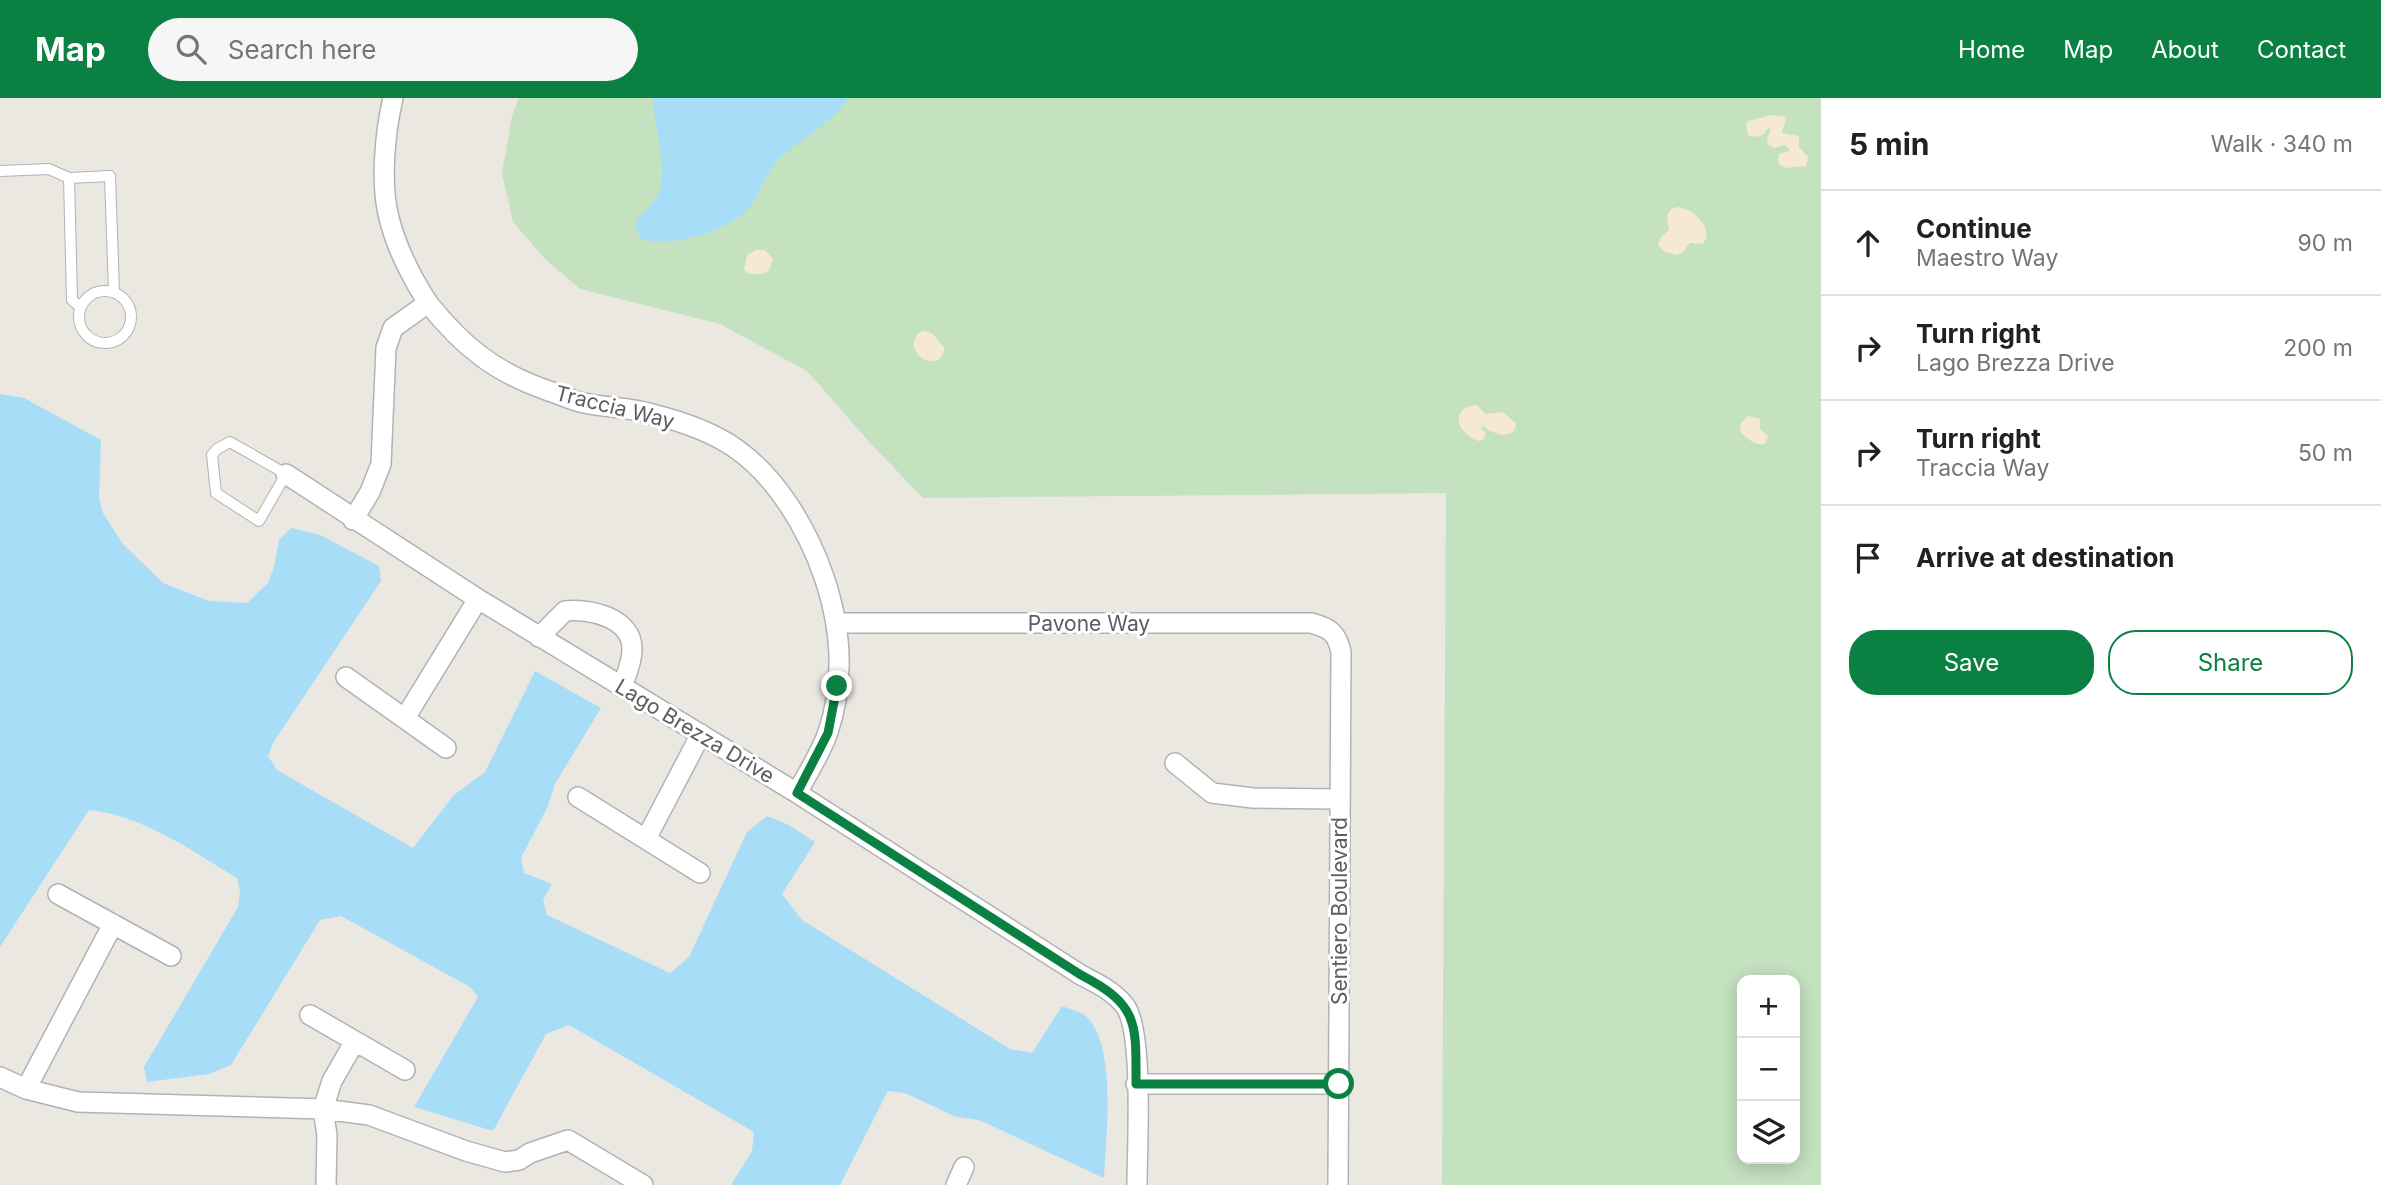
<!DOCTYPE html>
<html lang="en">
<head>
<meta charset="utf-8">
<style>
	:root { --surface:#fff; --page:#f6f6f6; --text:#202124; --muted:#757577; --line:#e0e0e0; --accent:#0b8043 }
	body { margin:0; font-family:Inter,sans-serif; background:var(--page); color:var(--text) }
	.controls { position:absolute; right:21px; bottom:21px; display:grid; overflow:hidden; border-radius:14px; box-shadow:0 4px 18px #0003 }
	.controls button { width:63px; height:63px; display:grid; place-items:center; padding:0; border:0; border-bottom:2px solid var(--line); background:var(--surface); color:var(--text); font:35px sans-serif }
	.stop { position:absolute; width:21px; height:21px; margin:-16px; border:5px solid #0b8043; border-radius:50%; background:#fff }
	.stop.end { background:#0b8043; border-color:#fff; box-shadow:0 2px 7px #0008 }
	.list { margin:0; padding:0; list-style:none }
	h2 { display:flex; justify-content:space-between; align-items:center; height:91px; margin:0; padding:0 28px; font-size:30px }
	h2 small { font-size:23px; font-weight:400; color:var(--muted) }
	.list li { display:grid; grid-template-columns:46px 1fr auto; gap:21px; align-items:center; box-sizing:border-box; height:105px; padding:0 28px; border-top:2px solid var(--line) }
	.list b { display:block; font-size:26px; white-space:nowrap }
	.list p { margin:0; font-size:23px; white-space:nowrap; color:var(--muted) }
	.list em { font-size:23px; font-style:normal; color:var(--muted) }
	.actions { display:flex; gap:14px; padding:21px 28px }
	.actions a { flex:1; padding:16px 0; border:2px solid var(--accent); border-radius:28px; text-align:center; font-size:24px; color:var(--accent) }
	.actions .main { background:var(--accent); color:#fff }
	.icon { flex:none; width:38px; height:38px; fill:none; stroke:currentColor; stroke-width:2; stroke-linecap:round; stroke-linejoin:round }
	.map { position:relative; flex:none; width:1821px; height:1087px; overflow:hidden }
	header { display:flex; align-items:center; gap:42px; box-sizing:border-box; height:98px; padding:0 35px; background:var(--accent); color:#fff }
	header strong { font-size:33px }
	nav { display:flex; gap:38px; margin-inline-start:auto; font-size:24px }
	.search { width:490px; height:63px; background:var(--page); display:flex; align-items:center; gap:18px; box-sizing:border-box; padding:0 24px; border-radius:38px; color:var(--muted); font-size:26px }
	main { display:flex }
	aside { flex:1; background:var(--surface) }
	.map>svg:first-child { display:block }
	.green { fill:#c4e1c0; fill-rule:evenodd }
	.sand { fill:#f6e9d2 }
	.water { fill:#a7ddf6 }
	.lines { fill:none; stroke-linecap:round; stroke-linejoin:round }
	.service-casing { stroke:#afb3b6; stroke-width:12 }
	.minor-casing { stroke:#afb3b6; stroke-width:22 }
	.service { stroke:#fff; stroke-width:10 }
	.minor { stroke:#fff; stroke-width:19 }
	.route { stroke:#0b8043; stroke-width:9 }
	.labels { text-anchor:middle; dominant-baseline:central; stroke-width:6; stroke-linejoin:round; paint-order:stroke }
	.street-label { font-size:21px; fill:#5a5e61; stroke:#fff }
</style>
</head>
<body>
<header>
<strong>Map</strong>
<div class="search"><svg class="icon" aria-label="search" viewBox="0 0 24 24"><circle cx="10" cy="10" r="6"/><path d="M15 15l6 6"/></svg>Search here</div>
<nav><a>Home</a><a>Map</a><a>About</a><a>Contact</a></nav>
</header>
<main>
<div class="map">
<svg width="1821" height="1087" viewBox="0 0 1821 1087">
	<rect width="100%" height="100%" fill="#ebe8e2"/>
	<path class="green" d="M 519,0 L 1821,0 L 1821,1087 L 1442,1087 L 1446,395 L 923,400 L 872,347 L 807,273 L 720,226 L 580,191 L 545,161 L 513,124 L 502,75 L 512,18 ZM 1742,882 L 1795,882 L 1795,1061 L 1742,1061 Z"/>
	<path class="sand" d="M 1772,17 L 1783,18 L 1786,20 L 1782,35 L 1799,38 L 1799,49 L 1808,59 L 1806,68 L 1785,70 L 1778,65 L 1779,56 L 1789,53 L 1790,51 L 1784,47 L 1774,50 L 1768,46 L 1767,40 L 1771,31 L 1768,30 L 1764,36 L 1758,39 L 1748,37 L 1746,28 L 1748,23 Z
		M 1678,109 C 1693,112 1705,122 1707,138 L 1703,146 L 1690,145 L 1683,154 L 1675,157 L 1664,153 L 1658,147 L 1661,139 L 1669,132 C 1668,121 1663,112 1678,109 Z
		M 756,152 L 765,152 L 773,161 L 769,172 L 764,176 L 750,176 L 744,172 L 747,157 Z
		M 925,233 L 933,236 L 945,251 L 941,260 C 928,268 917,260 913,246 L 918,235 Z
		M 1477,307 L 1485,316 L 1503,314 L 1516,325 L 1515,332 C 1503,342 1493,334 1482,328 L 1481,330 L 1486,335 L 1484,341 L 1478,343 C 1457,336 1448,309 1477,307 Z
		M 1748,318 L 1760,321 L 1760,331 L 1768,338 L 1765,346 C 1756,349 1747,340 1740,334 L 1741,325 Z"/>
	<path class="water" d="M 653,0 L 848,0 C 832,26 803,39 780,60 C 765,75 760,99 745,114 C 725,133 666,152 640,140 L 635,126 C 641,113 654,107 659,95 C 669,69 653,28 653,0 Z
		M 0,296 L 24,300 L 101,342 L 99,401 L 103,415 L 123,446 L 163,485 L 209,503 L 247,505 L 268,485 L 274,469 L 279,442 L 291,430 L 320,437 L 379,468 L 381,483 L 273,645 L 268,658 L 277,672 L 413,750 L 454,697 L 485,674 L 535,573 L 601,610 L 555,686 L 548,708 L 521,760 L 524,775 L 552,786 L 543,802 L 547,817 L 670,875 L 689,859 L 747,734 L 767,718 L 789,727 L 815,744 L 782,796 L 802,822 L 1010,951 L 1032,955 L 1062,908 C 1070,911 1082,914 1087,919 C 1117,950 1106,1038 1104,1080 L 979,1022 L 956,1019 L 905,995 L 888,993 L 840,1087 L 731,1087 L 752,1053 L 754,1034 L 569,927 L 546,936 L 493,1033 L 414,1009 L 478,899 L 470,889 L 341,818 L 320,822 L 231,967 L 209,976 L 147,984 L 144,969 L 238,809 L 240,793 L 237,780 C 194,754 140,716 89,712 L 0,849 Z"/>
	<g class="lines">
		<defs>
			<path id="service" d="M 0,73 L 49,71 L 69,80 L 110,78 L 114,194
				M 69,80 L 72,202 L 80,209
				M79 219a26 26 0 1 1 52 0a26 26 0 1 1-52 0Z
				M 230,344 L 286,376 L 259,423 L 216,395 L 212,357 L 217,351 Z"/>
			<path id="minor" d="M 428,205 C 463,249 496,275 549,293 C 561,297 573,303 584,305 C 607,310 630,309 652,316 C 680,323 712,334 735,350 C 777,379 808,432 824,479 C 841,529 845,583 828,634 C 821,655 807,676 797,695
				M 286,376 L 478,501 L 797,695 L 1081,877 C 1096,885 1114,893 1125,908 C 1144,933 1137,1051 1137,1087
				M 353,422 L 370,394 L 381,366 L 386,250 L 393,230 L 428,205 C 412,180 396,148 389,120 C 380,86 385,34 393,0
				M 836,525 L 1311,525 C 1330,530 1337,535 1341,554 L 1338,1087
				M 539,539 L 565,513 C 590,510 633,520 632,552 C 632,565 626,577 622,589
				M 346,579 L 446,650
				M 405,620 L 478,501
				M 1175,665 L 1212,695 L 1253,700 L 1340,701
				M 578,699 L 700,775
				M 646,741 L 701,636
				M 58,796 L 171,858
				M 310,917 L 405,972
				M 0,979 L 26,991 L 78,1004 L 323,1011 L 369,1017 L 466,1053 L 505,1064 L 519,1062 L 530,1055 L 568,1042 L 643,1087
				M 1136,986 L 1339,986
				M 26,991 L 113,826
				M 326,1087 L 327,1037 L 323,1011 L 332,983 L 355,943
				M 956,1087 L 964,1069"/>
		</defs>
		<use href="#service" class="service-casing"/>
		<use href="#minor" class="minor-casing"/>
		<use href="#service" class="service"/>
		<use href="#minor" class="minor"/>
	</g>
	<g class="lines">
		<path class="route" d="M 837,588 L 828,635 L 797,695 L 1081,877 C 1139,907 1136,925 1136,986 L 1339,986"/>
	</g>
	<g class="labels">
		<g class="street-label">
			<text transform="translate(615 309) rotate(14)">Traccia Way</text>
			<text x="1089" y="525">Pavone Way</text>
			<text transform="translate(695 633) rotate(31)">Lago Brezza Drive</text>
			<text transform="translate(1339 813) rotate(-90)">Sentiero Boulevard</text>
		</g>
	</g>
</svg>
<div class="controls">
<button>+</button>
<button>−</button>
<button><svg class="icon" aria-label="layers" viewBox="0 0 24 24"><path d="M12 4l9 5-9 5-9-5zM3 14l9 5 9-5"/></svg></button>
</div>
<div class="stop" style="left:1339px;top:986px"></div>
<div class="stop end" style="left:837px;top:588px"></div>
</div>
<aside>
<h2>5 min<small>Walk · 340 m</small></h2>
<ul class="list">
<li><svg class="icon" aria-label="ahead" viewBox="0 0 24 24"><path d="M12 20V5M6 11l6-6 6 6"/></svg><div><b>Continue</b><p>Maestro Way</p></div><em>90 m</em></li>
<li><svg class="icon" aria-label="right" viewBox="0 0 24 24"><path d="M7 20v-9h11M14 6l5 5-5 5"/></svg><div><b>Turn right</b><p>Lago Brezza Drive</p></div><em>200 m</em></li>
<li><svg class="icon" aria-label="right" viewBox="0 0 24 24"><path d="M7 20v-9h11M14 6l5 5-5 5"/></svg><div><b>Turn right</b><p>Traccia Way</p></div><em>50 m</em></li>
<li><svg class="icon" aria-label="arrive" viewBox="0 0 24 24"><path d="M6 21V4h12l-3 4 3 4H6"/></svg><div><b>Arrive at destination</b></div></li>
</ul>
<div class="actions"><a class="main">Save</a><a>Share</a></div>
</aside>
</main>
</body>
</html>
